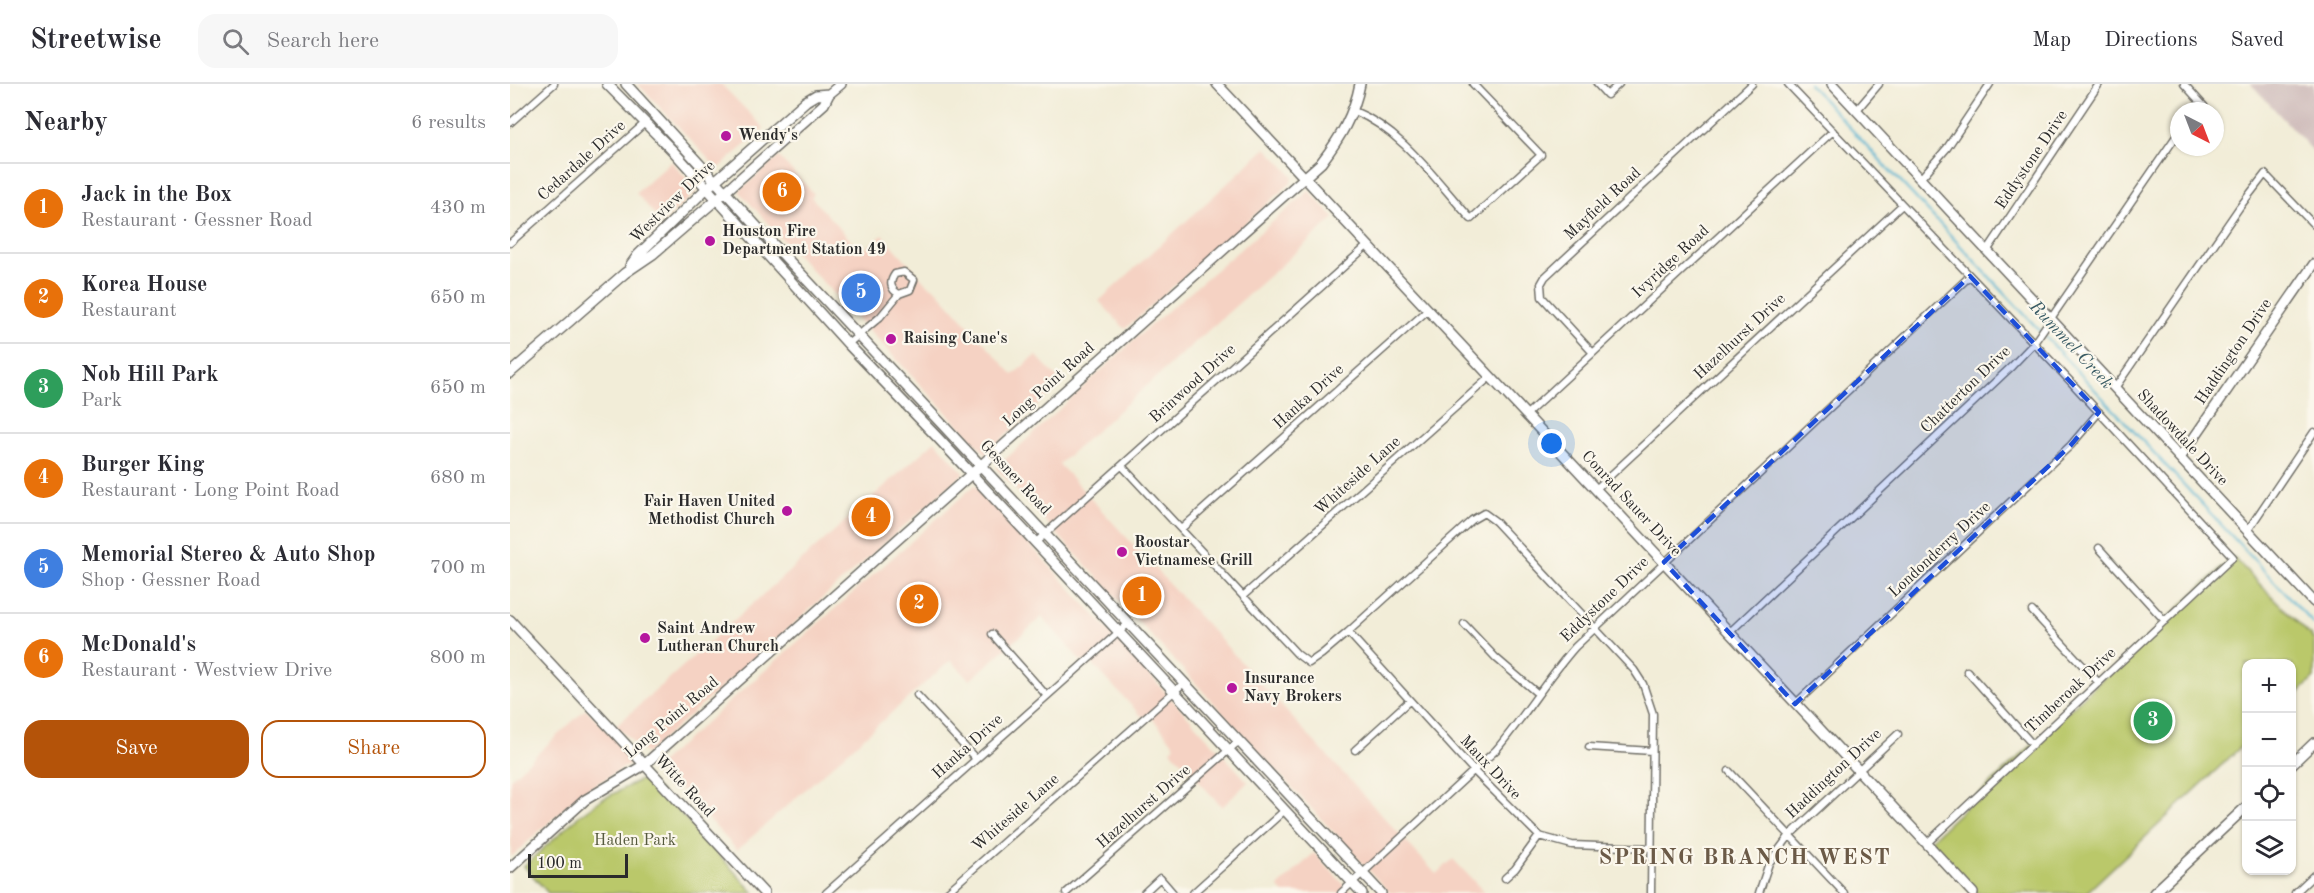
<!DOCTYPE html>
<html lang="en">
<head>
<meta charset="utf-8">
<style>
	:root { --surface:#fff; --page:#f7f7f7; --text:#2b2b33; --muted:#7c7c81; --line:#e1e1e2; --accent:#b45309 }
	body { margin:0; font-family:"Old Standard TT",serif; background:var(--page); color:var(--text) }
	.controls { position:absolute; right:18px; bottom:18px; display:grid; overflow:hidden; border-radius:12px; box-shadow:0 2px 4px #0004 }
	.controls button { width:54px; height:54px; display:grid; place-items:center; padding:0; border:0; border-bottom:2px solid var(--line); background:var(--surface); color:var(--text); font:30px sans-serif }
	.compass { position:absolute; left:1660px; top:18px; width:54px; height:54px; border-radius:50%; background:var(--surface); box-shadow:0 2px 4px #0004; rotate:138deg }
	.scale { position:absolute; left:18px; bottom:15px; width:100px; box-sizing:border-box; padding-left:6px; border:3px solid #2b2b2b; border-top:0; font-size:16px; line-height:21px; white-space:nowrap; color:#2b2b2b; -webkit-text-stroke:4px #fbf7ec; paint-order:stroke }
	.you { position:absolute; left:1042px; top:360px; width:21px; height:21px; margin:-15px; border:4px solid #fff; border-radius:50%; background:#1a73e8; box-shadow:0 0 0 9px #1a73e833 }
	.badge { display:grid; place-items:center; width:39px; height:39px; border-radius:50%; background:var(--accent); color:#fff; font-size:20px; font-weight:700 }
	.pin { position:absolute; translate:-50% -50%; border:3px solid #fff; box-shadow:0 2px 6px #0006 }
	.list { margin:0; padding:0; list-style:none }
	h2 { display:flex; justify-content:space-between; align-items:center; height:78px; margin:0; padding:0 24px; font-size:26px }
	h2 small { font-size:20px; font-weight:400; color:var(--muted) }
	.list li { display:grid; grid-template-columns:39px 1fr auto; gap:18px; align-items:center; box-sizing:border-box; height:90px; padding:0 24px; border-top:2px solid var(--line) }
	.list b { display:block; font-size:22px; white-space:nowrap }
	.list p { margin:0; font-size:20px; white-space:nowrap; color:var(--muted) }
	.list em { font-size:20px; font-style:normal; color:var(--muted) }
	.actions { display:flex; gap:12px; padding:18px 24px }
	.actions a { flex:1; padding:14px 0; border:2px solid var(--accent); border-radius:18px; text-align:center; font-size:21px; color:var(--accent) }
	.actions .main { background:var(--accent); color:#fff }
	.icon { flex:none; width:33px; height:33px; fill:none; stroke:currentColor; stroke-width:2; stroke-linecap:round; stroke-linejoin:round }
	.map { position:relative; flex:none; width:1804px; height:809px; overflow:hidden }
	header { display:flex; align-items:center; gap:36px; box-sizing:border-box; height:84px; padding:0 30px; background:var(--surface); border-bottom:2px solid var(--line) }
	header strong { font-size:28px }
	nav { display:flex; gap:33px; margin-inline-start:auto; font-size:21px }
	.search { width:420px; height:54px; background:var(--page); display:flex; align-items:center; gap:15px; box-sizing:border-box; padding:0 21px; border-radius:18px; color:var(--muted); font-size:22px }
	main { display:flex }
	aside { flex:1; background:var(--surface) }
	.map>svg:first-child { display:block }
	.built { fill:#f5d2c3 }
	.industrial { fill:#d1bfbd }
	.green { fill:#bac86b; stroke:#727a4b; stroke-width:1.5 }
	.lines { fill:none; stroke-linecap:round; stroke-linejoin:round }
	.stream { stroke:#53b3d2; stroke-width:2 }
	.street-casing { stroke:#716f68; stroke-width:9 }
	.secondary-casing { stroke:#716f68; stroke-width:12 }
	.street { stroke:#fff; stroke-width:6 }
	.secondary { stroke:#fff; stroke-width:9 }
	.marked { fill:#1d4ed8; fill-opacity:0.2; stroke:#1d4ed8; stroke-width:4.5; stroke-dasharray:12 8; stroke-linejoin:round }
	.poi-dot { fill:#b5179e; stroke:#fbf7ec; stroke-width:2 }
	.labels { text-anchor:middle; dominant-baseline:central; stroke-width:4.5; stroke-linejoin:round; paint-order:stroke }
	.poi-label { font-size:16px; font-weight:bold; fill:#2b2b2b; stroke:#fbf7ec; text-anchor:start }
	.street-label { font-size:16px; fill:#2b2b2b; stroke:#fbf7ec }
	.park-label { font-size:16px; fill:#565a3e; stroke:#fbf7ec }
	.water-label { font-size:18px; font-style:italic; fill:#395b65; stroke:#fbf7ec }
	.district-label { font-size:22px; font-weight:bold; letter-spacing:1.5px; fill:#6b5a47; stroke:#fbf7ec }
</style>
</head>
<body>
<header>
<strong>Streetwise</strong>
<div class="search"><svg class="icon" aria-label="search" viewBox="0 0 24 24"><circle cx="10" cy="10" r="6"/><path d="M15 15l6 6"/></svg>Search here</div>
<nav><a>Map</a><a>Directions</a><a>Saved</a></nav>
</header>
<main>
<aside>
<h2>Nearby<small>6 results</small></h2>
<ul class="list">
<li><span class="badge" style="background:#e8710a">1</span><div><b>Jack in the Box</b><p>Restaurant · Gessner Road</p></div><em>430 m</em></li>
<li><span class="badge" style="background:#e8710a">2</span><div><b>Korea House</b><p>Restaurant</p></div><em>650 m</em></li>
<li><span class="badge" style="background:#2e9e5b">3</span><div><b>Nob Hill Park</b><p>Park</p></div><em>650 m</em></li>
<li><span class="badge" style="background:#e8710a">4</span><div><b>Burger King</b><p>Restaurant · Long Point Road</p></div><em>680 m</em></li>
<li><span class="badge" style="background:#3f7fe0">5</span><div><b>Memorial Stereo &amp; Auto Shop</b><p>Shop · Gessner Road</p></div><em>700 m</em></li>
<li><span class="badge" style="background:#e8710a">6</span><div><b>McDonald's</b><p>Restaurant · Westview Drive</p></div><em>800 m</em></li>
</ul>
<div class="actions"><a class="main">Save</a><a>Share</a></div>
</aside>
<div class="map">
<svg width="1804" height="809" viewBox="0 0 1804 809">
	<rect width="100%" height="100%" fill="#fbf7ec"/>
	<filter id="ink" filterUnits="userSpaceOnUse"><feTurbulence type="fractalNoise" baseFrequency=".0167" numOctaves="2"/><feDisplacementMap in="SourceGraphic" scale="12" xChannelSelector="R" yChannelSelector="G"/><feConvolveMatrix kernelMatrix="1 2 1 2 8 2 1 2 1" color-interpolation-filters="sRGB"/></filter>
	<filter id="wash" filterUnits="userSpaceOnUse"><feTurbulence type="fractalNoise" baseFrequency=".008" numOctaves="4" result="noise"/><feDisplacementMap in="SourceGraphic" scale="24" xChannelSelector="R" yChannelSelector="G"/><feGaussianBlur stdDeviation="1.35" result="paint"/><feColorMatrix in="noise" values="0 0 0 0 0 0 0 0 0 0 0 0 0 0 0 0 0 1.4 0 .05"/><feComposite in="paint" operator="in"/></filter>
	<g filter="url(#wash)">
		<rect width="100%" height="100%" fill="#f2edd8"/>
		<path class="built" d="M 128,0 L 211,0 L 254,44 L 208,85 Z
			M 756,64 L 783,92 L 781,99 L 615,245 L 589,217 Z
			M 269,73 L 304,110 L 301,113 L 351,168 L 373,151 L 417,200 L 426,205 L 503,291 L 526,271 L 552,299 L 476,370 L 272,155 L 229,107 Z
			M 161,77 L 187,107 L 152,139 L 126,109 Z
			M 799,107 L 824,134 L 549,380 L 926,790 L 943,775 L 975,809 L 880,809 L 486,384 L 635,246 Z
			M 425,357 L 454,389 L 136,670 L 106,642 Z
			M 465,401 L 738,698 L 712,723 L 661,666 L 665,661 L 642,634 L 631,632 L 581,578 L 571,577 L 532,533 L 460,596 L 441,576 L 227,766 L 148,681 Z
			M 76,625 L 105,654 L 119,675 L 120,680 L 70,710 L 1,773 L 0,695 Z
			M 804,769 L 842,809 L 774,809 L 768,803 Z"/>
		<path class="industrial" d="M 1741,0 L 1804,0 L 1804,68 Z"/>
		<path class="green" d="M 1723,473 L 1801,552 L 1804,557 L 1804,594 L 1782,615 L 1782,580 L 1736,580 L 1736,658 L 1576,809 L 1463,809 L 1416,760 Z
			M 130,696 L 138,698 L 150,707 L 244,809 L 38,809 L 14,782 L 70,731 L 91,716 Z"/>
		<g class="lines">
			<path class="stream" d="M 1299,0 L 1804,540"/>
		</g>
	</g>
	<g filter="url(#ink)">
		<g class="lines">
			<defs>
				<path id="street" d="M 1087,0 L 1097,11 L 1109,0
					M 1278,0 L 1559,296 L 1723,473 L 1416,760
					M 1674,0 L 1694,22 L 1689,27
					M 844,27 C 893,47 926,97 961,135 L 1031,71 L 963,0
					M 1346,27 L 1369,0
					M 0,39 L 44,0
					M 1410,95 L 1437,64 L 1480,0
					M 0,159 L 135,39
					M 1477,167 L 1589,0
					M 338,260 L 370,233 L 389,210 L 400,206 L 404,196 L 394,188 L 385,190 C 379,198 380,205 389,210
					M 1083,269 L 1032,213 L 1031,200 L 1035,193 L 1242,0
					M 1605,304 L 1729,124 L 1755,90 L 1804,141
					M 1017,330 L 1323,47
					M 612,382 L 787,570 L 799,579 L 812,570 L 838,548 L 962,436 L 974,429 L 985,437 L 1124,586 L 1133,600 L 1143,630 L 1141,809
					M 1086,405 L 1392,121
					M 671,445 L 919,225
					M 1738,446 L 1804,348
					M 525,459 L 858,161
					M 1589,464 L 1655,537
					M 733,512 L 981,292
					M 1522,527 L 1589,599
					M 954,540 L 986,574 L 1028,610
					M 838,548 L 964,687 L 1029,752 L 1062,761 L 1141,764
					M 1220,548 L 1502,282 L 1524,259 L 1669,48
					M 482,550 L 537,612
					M 1457,587 L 1523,661
					M 407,611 L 466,675
					M 1285,620 L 1561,361 L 1589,328
					M 1079,663 L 1142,667
					M 845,666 L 899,617
					M 1219,687 L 1334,809
					M 995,794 L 1005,785 L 1029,752
					M 316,809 L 619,539
					M 436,809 L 675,598
					M 556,809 L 729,657
					M 634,809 L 650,794 L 663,809
					M 683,809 L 775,726
					M 831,809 L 986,666 C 1014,633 1036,596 1065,563 L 1460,192
					M 1249,809 L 1259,779 L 1280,751 L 1388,650
					M 1785,809 L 1804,791"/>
				<path id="secondary" d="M 97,0 L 164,68 L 338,260 L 428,354 L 852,809
					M 116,0 L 251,147 L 871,809
					M 707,0 L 1463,809
					M 1322,0 L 1804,518
					M 120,182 L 128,171 L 197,104 L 296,17 L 306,11 L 319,10
					M 0,289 L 115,189 L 143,170 L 207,115 L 314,20 L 319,10 L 331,0
					M 1670,374 L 1804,180
					M 0,536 L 254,809
					M 1782,680 L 1804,659
					M 0,784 L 75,716 L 134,681 L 811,79 C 830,54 844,31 850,0
					M 1644,809 L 1736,723"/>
			</defs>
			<use href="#street" class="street-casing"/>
			<use href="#secondary" class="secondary-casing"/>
			<use href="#street" class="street"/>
			<use href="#secondary" class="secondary"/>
		</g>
	</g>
	<path class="marked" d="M 1460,192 L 1589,328 L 1561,361 L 1285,620 L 1154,478 Z"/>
	<g class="poi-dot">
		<circle cx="216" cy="52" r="6"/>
		<circle cx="200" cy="157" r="6"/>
		<circle cx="381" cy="255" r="6"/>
		<circle cx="277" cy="427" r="6"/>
		<circle cx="612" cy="468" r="6"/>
		<circle cx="135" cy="554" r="6"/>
		<circle cx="722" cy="604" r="6"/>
	</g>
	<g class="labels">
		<g class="poi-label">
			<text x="228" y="52">Wendy's</text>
			<text x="212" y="148">Houston Fire<tspan x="212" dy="18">Department Station 49</tspan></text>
			<text x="393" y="255">Raising Cane's</text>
			<text x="265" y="418" text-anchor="end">Fair Haven United<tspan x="265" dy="18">Methodist Church</tspan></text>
			<text x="624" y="459">Roostar<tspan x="624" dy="18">Vietnamese Grill</tspan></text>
			<text x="147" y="545">Saint Andrew<tspan x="147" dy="18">Lutheran Church</tspan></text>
			<text x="734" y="595">Insurance<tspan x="734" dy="18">Navy Brokers</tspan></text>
		</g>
		<g class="street-label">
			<text transform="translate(1522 76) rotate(-56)">Eddystone Drive</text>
			<text transform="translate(72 77) rotate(-42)">Cedardale Drive</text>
			<text transform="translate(163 118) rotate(-44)">Westview Drive</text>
			<text transform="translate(1093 120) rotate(-43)">Mayfield Road</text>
			<text transform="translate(1161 178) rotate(-43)">Ivyridge Road</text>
			<text transform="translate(1230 253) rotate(-43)">Hazelhurst Drive</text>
			<text transform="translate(1724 268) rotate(-56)">Haddington Drive</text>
			<text transform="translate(683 300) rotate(-42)">Brinwood Drive</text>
			<text transform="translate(539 301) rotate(-42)">Long Point Road</text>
			<text transform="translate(1456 306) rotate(-44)">Chatterton Drive</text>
			<text transform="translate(799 313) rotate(-42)">Hanka Drive</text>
			<text transform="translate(1672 354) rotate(47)">Shadowdale Drive</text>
			<text transform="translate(848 392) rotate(-42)">Whiteside Lane</text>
			<text transform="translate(505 394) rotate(47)">Gessner Road</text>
			<text transform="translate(1121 420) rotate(47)">Conrad Sauer Drive</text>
			<text transform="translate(1430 466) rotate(-43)">Londonderry Drive</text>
			<text transform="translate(1095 516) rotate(-44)">Eddystone Drive</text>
			<text transform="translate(1561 607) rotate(-43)">Timberoak Drive</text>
			<text transform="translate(162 634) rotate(-40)">Long Point Road</text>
			<text transform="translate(458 663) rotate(-42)">Hanka Drive</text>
			<text transform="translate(980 684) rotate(47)">Maux Drive</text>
			<text transform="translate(1324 690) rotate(-43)">Haddington Drive</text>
			<text transform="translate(174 702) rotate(47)">Witte Road</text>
			<text transform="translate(634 723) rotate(-41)">Hazelhurst Drive</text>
			<text transform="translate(506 729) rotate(-41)">Whiteside Lane</text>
		</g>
		<g class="park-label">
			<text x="125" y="757">Haden Park</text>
		</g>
		<g class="water-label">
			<text transform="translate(1561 261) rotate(47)">Rummel Creek</text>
		</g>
		<g class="district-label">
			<text x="1235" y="774">SPRING BRANCH WEST</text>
		</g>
	</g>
</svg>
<div class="controls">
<button>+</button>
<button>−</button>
<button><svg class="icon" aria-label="locate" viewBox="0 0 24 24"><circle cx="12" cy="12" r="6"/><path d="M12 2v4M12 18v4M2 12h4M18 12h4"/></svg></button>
<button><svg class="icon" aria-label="layers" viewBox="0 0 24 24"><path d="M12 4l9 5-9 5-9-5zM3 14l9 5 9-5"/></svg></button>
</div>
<svg class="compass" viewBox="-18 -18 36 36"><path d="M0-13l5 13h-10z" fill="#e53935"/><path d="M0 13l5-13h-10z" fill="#7c7c81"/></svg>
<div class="scale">100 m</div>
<div class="you"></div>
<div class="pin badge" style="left:632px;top:512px;background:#e8710a">1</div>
<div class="pin badge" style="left:409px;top:520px;background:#e8710a">2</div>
<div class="pin badge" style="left:1643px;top:637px;background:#2e9e5b">3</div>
<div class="pin badge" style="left:361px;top:433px;background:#e8710a">4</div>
<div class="pin badge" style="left:351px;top:209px;background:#3f7fe0">5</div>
<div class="pin badge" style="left:272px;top:108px;background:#e8710a">6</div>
</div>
</main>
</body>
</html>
